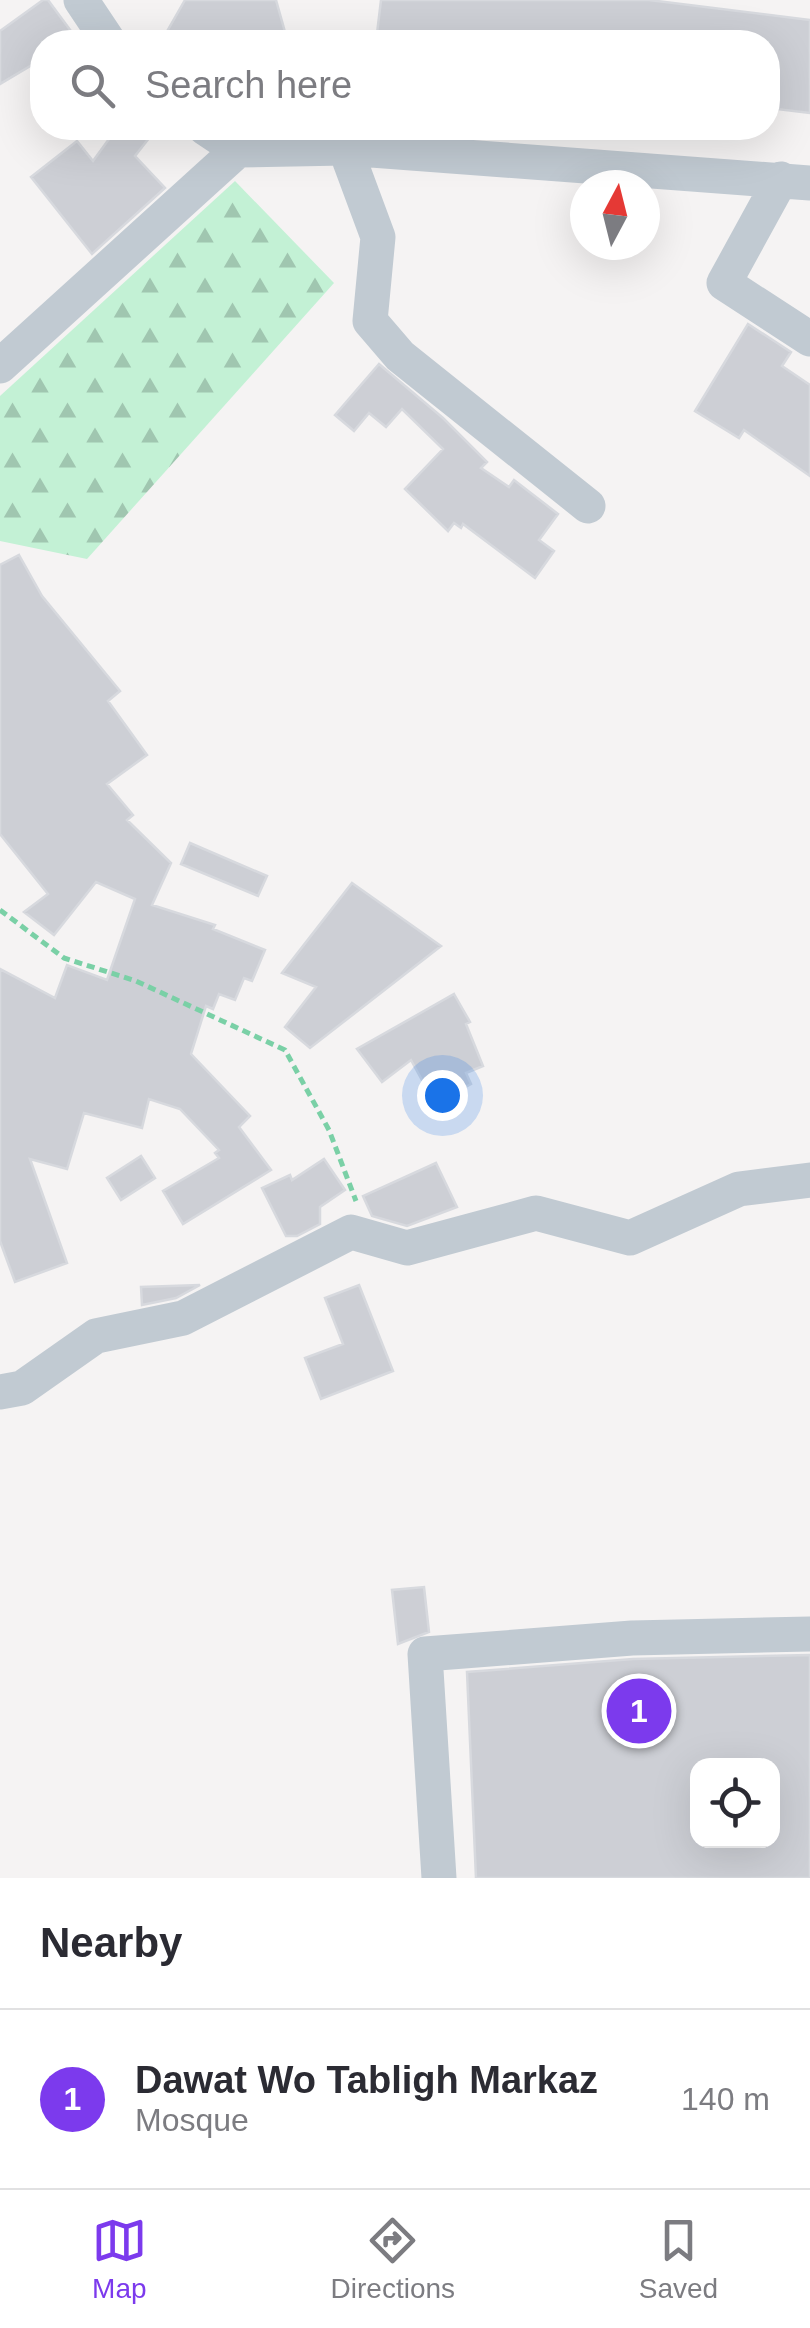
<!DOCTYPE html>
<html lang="en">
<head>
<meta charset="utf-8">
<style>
	:root { --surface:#fff; --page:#f2f2f3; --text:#2b2b33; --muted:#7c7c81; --line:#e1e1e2; --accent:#7c3aed }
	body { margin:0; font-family:Arial,sans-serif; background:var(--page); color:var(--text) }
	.controls { position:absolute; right:30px; bottom:30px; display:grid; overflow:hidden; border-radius:20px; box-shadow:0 10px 40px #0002 }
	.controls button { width:90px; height:90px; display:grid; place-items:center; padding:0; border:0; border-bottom:2px solid var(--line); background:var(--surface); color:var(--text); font:50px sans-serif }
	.compass { position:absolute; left:570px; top:170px; width:90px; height:90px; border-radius:50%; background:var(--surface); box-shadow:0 10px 40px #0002; rotate:7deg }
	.you { position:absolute; left:442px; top:1095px; width:35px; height:35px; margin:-25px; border:8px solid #fff; border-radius:50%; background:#1a73e8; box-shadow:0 0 0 15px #1a73e833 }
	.badge { display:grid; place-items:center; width:65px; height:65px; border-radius:50%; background:var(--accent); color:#fff; font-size:32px; font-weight:700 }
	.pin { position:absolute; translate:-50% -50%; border:5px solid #fff; box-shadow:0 2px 10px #0006 }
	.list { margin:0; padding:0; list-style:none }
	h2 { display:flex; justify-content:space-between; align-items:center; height:130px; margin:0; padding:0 40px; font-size:42px }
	h2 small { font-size:32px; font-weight:400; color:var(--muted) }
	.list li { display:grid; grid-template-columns:65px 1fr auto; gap:30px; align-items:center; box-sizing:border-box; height:180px; padding:0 40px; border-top:2px solid var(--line) }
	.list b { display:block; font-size:38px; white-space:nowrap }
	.list p { margin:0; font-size:32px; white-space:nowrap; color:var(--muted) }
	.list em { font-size:32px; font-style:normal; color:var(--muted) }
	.icon { flex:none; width:55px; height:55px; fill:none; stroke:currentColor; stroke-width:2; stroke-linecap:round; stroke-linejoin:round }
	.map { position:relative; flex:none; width:810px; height:1878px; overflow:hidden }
	.search { position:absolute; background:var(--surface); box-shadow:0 10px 40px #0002; left:30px; right:30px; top:30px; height:110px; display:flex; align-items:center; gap:25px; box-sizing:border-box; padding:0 35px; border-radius:40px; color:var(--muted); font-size:38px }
	.sheet { height:310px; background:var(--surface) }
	nav { display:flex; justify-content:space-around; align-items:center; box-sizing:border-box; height:140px; border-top:2px solid var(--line); background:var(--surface); font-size:28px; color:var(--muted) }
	nav a { display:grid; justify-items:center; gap:5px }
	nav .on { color:var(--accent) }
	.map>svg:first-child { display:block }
	.forest { fill:url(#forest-firs) }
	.building { fill:#cdcfd5; stroke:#d7d9de; stroke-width:2.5; fill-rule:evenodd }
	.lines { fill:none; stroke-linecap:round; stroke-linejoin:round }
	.path { stroke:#7ad0a6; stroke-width:5; stroke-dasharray:8 5; stroke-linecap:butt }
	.street { stroke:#c1cad2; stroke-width:35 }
</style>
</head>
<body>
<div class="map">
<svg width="810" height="1878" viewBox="0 0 810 1878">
	<defs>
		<pattern id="forest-firs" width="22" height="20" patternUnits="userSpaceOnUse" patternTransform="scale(2.5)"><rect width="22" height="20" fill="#c3f1d5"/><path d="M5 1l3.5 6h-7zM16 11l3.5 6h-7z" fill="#a0c6b0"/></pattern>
	</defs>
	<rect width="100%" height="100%" fill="#f5f3f3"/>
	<path class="forest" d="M 235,181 L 334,283 L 87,559 L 0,541 L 0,396 Z"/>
	<path class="building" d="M 43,0 L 48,0 L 79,42 L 42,42 L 42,59 L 0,84 L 0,31 Z
		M 185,0 L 276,0 L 285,32 L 273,42 L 161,42 Z
		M 381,0 L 649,0 L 810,20 L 810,113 L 768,108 L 768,42 L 376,42 Z
		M 117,128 L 157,128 L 135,156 L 165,188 L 92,254 L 31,177 L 77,141 L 93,161 Z
		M 748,324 L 791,352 L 782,366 L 810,385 L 810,476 L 744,430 L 739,438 L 695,411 Z
		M 379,364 L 443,418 L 487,462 L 481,468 L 509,487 L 514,480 L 558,514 L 539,540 L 554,551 L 535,578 L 463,524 L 461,528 L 454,523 L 448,531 L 405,489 L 443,449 L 402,409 L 386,427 L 369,413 L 354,431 L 335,415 Z
		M 19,555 L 42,596 L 120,691 L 108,701 L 147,755 L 107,784 L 133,815 L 127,820 L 171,863 L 152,905 L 215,925 L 213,929 L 265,950 L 252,981 L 244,978 L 235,1000 L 219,994 L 213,1009 L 206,1006 L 191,1054 L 250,1116 L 239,1127 L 271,1170 L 183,1224 L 163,1191 L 219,1158 L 215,1153 L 219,1150 L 180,1109 L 149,1099 L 142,1128 L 84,1113 L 67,1169 L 30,1159 L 67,1263 L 15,1282 L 0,1241 L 0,969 L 55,998 L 67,965 L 107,980 L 135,899 L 96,882 L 54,935 L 24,912 L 48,894 L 0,834 L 0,565 Z
		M 190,843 L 267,876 L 258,896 L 181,864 Z
		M 352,883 L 441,946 L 310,1048 L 285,1027 L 316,987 L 282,973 Z
		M 454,994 L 470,1022 L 466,1024 L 483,1066 L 466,1073 L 471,1084 L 435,1104 L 411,1060 L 382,1082 L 357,1049 Z
		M 141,1156 L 155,1178 L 121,1200 L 107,1178 Z
		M 324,1159 L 345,1190 L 320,1207 L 320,1224 L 297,1236 L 286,1236 L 262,1188 L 290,1175 L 292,1180 Z
		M 436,1163 L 457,1207 L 407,1226 L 372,1216 L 363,1196 Z
		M 200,1285 L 176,1298 L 142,1305 L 141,1287 Z
		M 359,1285 L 393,1371 L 321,1399 L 305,1358 L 343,1344 L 325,1298 Z
		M 424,1587 L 429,1632 L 398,1644 L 392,1590 Z
		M 810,1655 L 810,1878 L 476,1878 L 467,1672 L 633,1659 ZM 698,1766 L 772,1766 L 772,1840 L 698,1840 Z"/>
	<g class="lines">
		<path class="path" d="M 0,910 L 64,958 L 136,981 L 285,1050 L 329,1130 L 356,1201"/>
		<path class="street" d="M 81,0 L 109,42
			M 205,128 L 238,150 L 345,148 L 810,183
			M 345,148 L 378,237 L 370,321 L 400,356 L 588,506
			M 781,179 L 724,283 L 810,339
			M 0,366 L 238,150
			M 0,1392 L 22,1388 L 96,1336 L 183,1318 L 351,1232 L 407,1248 L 536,1213 L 630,1238 L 739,1189 L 810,1180
			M 439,1878 L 425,1654 L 632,1638 L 810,1634"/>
	</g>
</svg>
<div class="controls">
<button><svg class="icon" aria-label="locate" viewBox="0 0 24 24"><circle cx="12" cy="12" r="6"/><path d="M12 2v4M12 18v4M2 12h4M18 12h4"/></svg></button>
</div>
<svg class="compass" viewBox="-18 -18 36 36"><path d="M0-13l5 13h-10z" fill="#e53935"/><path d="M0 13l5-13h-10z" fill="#7c7c81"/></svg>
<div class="you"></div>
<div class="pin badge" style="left:639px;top:1711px">1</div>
<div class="search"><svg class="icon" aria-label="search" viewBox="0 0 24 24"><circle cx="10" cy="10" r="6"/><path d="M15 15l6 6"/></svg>Search here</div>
</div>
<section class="sheet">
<h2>Nearby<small></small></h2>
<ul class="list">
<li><span class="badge">1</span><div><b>Dawat Wo Tabligh Markaz</b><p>Mosque</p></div><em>140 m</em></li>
</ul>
</section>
<nav>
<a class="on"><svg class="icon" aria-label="map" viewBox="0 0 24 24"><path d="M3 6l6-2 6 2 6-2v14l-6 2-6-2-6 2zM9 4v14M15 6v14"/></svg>Map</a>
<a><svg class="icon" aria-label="directions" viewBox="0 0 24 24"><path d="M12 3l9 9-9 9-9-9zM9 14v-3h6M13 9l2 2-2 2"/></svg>Directions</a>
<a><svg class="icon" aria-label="saved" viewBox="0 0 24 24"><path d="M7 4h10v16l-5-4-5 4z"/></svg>Saved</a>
</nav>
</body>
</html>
